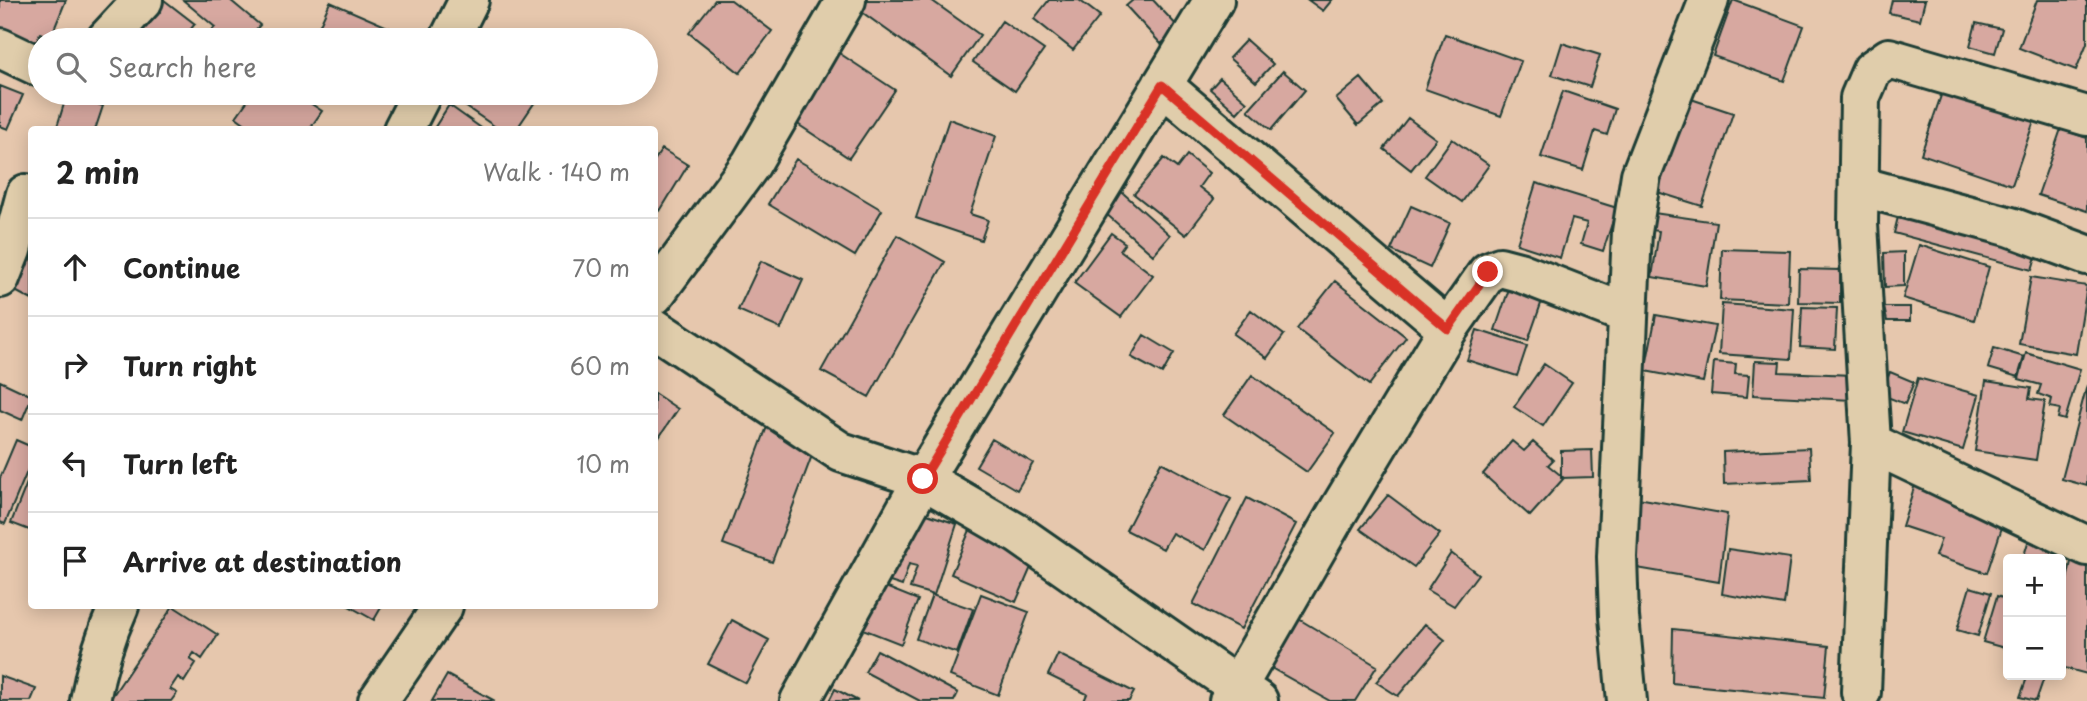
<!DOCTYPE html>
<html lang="en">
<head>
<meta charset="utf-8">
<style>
	:root { --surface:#fff; --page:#f6f6f6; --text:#222; --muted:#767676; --line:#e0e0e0 }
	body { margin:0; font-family:"Playpen Sans",sans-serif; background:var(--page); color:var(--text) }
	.controls { position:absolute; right:21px; bottom:21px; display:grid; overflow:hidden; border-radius:7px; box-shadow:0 4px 18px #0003 }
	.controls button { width:63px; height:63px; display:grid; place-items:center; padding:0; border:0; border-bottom:2px solid var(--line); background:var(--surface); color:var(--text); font:35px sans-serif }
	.stop { position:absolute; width:21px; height:21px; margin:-16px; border:5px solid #d93025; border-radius:50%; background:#fff }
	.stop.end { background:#d93025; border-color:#fff; box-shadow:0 2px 7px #0008 }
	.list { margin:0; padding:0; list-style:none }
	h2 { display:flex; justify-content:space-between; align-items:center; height:91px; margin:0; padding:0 28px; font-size:30px }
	h2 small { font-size:23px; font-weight:400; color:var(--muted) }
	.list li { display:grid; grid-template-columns:46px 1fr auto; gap:21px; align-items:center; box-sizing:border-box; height:98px; padding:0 28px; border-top:2px solid var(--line) }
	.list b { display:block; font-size:26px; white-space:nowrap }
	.list em { font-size:23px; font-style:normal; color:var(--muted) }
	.icon { flex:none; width:38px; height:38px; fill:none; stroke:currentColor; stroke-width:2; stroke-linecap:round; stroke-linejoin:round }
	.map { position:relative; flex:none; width:2087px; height:701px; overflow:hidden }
	.search { position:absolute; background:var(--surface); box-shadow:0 4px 18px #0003; left:28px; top:28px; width:630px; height:77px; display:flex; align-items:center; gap:18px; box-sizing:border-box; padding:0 24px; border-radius:38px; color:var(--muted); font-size:26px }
	.panel { position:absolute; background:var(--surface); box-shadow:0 4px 18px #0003; left:28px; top:126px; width:630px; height:483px; border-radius:7px }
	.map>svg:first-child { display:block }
	.building { fill:#d7a8a0; stroke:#1f3d34; stroke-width:2 }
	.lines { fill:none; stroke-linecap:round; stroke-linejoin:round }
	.street-casing { stroke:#1f3d34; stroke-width:44 }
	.street { stroke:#e0cdab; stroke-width:38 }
	.route { stroke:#d93025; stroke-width:9 }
</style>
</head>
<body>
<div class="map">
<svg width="2087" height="701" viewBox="0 0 2087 701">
	<rect width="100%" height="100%" fill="#e6c7ad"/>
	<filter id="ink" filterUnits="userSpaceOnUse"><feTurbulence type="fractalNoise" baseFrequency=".0143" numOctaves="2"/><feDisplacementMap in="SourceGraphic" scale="14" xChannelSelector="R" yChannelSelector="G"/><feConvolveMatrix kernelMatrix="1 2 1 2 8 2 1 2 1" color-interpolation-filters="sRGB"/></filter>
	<g filter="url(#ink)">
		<path class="building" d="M 0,0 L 66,0 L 51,37 L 40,33 L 36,42 L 0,28 Z
			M 153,0 L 164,0 L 195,24 L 182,40 L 145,40 L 130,28 Z
			M 183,0 L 230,0 L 260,25 L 247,40 L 203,40 L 215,27 Z
			M 715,0 L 731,0 L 772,31 L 740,73 L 689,33 Z
			M 856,0 L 931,0 L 980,35 L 951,76 L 852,5 Z
			M 1049,0 L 1079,0 L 1100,16 L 1073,50 L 1034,19 Z
			M 1133,0 L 1153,0 L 1179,28 L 1161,44 L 1126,6 Z
			M 1308,0 L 1332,0 L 1323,11 Z
			M 1733,0 L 1804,26 L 1784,81 L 1713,56 Z
			M 1892,0 L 1925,0 L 1920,20 L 1889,13 Z
			M 2037,0 L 2087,0 L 2087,43 L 2076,70 L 2019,48 Z
			M 330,2 L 397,31 L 393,40 L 313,40 Z
			M 1002,21 L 1044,50 L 1015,91 L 973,62 Z
			M 1976,23 L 2002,29 L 1995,53 L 1970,46 Z
			M 1445,34 L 1521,61 L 1501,116 L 1425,89 Z
			M 1246,40 L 1273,64 L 1256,82 L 1229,58 Z
			M 1562,43 L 1600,55 L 1590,87 L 1552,75 Z
			M 833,49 L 895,90 L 849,158 L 787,117 Z
			M 1283,71 L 1305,90 L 1271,130 L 1248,110 Z
			M 1220,78 L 1247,102 L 1237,113 L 1210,89 Z
			M 1361,78 L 1383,104 L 1358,125 L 1336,99 Z
			M 1947,78 L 2038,109 L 2012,185 L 1921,154 Z
			M 0,86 L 23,95 L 8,129 L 0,126 Z
			M 1563,91 L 1615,109 L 1607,135 L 1595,131 L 1583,170 L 1541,157 Z
			M 253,93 L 295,93 L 322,111 L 309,130 L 254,130 L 236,117 Z
			M 470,93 L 541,93 L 516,130 L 500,130 L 462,104 Z
			M 67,94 L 103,106 L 95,130 L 56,130 Z
			M 1682,96 L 1733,113 L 1702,206 L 1651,190 Z
			M 449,105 L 484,130 L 433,130 Z
			M 1408,118 L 1436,139 L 1411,170 L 1384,149 Z
			M 949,119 L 996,136 L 970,214 L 988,220 L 981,240 L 916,218 Z
			M 2061,129 L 2087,138 L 2087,211 L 2038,195 Z
			M 1452,139 L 1489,165 L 1462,202 L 1425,176 Z
			M 662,149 L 688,165 L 660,211 L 654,208 L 654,161 Z
			M 1187,155 L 1209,173 L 1199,187 L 1214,199 L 1186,235 L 1134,194 L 1164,158 L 1177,168 Z
			M 796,159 L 882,210 L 855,256 L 768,204 Z
			M 1536,183 L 1617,208 L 1603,251 L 1581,244 L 1587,223 L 1572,219 L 1560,258 L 1517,244 Z
			M 1114,185 L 1170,235 L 1153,255 L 1096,205 Z
			M 1411,206 L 1450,223 L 1430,268 L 1391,250 Z
			M 1900,209 L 2039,246 L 2032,270 L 1894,233 Z
			M 1647,212 L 1716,222 L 1706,286 L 1652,277 L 1659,231 L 1645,229 Z
			M 1111,233 L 1125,243 L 1120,250 L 1153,275 L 1121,317 L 1074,283 Z
			M 897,235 L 945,262 L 869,397 L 821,371 Z
			M 32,243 L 32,300 L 6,286 Z
			M 1919,245 L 1989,267 L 1974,320 L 1903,298 Z
			M 1722,249 L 1790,251 L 1788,303 L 1720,300 Z
			M 1904,252 L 1904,286 L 1885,287 L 1884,253 Z
			M 761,261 L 803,280 L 781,329 L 738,310 Z
			M 1799,269 L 1840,270 L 1840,303 L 1798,302 Z
			M 2031,277 L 2087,286 L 2076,354 L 2019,344 Z
			M 1335,281 L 1406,337 L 1369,385 L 1297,329 Z
			M 1511,283 L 1544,295 L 1528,341 L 1495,330 Z
			M 1722,304 L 1794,309 L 1791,359 L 1719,354 Z
			M 1802,307 L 1837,308 L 1835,349 L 1800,347 Z
			M 1884,307 L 1910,307 L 1910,321 L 1887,321 Z
			M 1251,310 L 1284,335 L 1267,358 L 1233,334 Z
			M 1656,315 L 1715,326 L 1703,382 L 1645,371 Z
			M 1477,330 L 1527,346 L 1517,376 L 1467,360 Z
			M 1144,335 L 1174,353 L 1162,374 L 1131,357 Z
			M 1994,348 L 2024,357 L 2018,377 L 1988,368 Z
			M 2026,353 L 2080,369 L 2065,420 L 2058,418 L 2060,409 L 2050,407 L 2052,399 L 2038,394 L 2041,385 L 2019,379 Z
			M 1755,361 L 1780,362 L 1779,372 L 1853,375 L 1852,400 L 1753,395 Z
			M 1714,362 L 1736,364 L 1735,374 L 1749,375 L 1747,397 L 1711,394 Z
			M 1544,364 L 1572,383 L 1543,426 L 1514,407 Z
			M 1890,372 L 1914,382 L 1905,404 L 1882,395 Z
			M 1252,375 L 1335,433 L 1307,472 L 1224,415 Z
			M 1918,378 L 1979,395 L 1963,450 L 1902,432 Z
			M 0,381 L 32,396 L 22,420 L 0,410 Z
			M 1986,381 L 2031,388 L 2029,399 L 2045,401 L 2036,460 L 1975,451 Z
			M 2087,385 L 2087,486 L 2062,479 Z
			M 654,393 L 678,409 L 654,445 Z
			M 768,424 L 817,442 L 772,562 L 723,544 Z
			M 992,439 L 1033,463 L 1017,490 L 976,466 Z
			M 16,440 L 32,447 L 32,460 L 5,524 L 0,522 L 0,478 Z
			M 1512,441 L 1524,451 L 1533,442 L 1553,460 L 1548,465 L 1564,478 L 1530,516 L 1483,474 Z
			M 1809,448 L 1811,480 L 1724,484 L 1723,452 Z
			M 1592,450 L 1593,477 L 1561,478 L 1561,451 Z
			M 1161,462 L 1231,499 L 1205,550 L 1172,533 L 1163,549 L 1126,530 Z
			M 31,473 L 32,473 L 32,531 L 11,523 Z
			M 1917,478 L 2008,509 L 1987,573 L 1935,556 L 1941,539 L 1902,526 Z
			M 1388,495 L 1440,534 L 1414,567 L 1360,529 Z
			M 1247,498 L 1296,524 L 1241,629 L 1193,604 Z
			M 1638,498 L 1727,514 L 1719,582 L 1631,567 Z
			M 903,506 L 957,524 L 934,595 L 910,588 L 917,566 L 909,564 L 902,586 L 881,579 Z
			M 2034,522 L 2067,532 L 2059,559 L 2023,559 Z
			M 973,523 L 1038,551 L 1016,602 L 951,574 Z
			M 2074,548 L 2087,552 L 2087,674 L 2061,667 L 2061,607 Z
			M 1728,549 L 1790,558 L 1784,605 L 1722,594 Z
			M 1451,553 L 1478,574 L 1454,606 L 1427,590 Z
			M 873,582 L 918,600 L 901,644 L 855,626 Z
			M 1970,587 L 1991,593 L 1978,636 L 1957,630 Z
			M 981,594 L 1029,612 L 998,695 L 950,676 Z
			M 932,595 L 973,609 L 957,653 L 916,639 Z
			M 1997,596 L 2008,600 L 2008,649 L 1983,642 Z
			M 173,606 L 218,635 L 202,659 L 194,653 L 190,659 L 196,663 L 184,682 L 178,677 L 170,689 L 177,693 L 171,701 L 109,701 Z
			M 349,606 L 382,606 L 374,620 Z
			M 1287,612 L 1377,666 L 1355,701 L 1330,701 L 1257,660 Z
			M 732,620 L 769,640 L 746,683 L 708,664 Z
			M 1425,624 L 1445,640 L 1398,696 L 1376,682 Z
			M 1673,629 L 1829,646 L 1824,698 L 1672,683 Z
			M 877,650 L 958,693 L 954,701 L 920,701 L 865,672 Z
			M 1058,654 L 1134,692 L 1129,701 L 1084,701 L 1087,694 L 1048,675 Z
			M 447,675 L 495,701 L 432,701 Z
			M 2028,675 L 2045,675 L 2036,701 L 2020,697 Z
			M 0,676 L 36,689 L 31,701 L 0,701 Z
			M 835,689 L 858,701 L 829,701 Z"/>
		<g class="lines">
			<defs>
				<path id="street" d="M 106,40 L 143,0
					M 449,40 L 469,0
					M 0,48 L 40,67
					M 1162,85 L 1448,329
					M 403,130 L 422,93
					M 1859,186 L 2011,227 L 2087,255
					M 0,278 L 11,250 L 26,194
					M 654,295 L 751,164 L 846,0
					M 654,328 L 841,452 L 923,479 L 1018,534 L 1258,701
					M 1871,443 L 2087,546
					M 1861,692 L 1871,443 L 1858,224 L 1860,98 L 1872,70 L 1889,58 L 2087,116
					M 90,701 C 96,667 105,637 119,606
					M 378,701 L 443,606
					M 800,701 L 923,479 L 1214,0
					M 1229,701 L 1336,515 L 1448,329 L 1488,272 L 1500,267 L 1519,272 L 1627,314
					M 1627,701 L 1619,617 L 1617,557 L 1632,232 L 1641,175 L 1709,0"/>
			</defs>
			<use href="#street" class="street-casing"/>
			<use href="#street" class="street"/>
		</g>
	</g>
	<g class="lines" filter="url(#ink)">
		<path class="route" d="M 923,479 L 1162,85 L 1448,329 L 1488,272"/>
	</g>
</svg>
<div class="controls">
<button>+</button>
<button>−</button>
</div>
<div class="stop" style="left:923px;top:479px"></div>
<div class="stop end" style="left:1488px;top:272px"></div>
<div class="search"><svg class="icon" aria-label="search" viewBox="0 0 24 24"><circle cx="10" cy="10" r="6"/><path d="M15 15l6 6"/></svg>Search here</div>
<section class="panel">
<h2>2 min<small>Walk · 140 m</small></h2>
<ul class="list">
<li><svg class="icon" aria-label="ahead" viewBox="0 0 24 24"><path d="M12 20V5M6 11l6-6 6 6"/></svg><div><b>Continue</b></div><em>70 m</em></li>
<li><svg class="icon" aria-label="right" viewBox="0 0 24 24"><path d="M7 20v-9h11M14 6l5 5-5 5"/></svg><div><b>Turn right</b></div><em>60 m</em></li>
<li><svg class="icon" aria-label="left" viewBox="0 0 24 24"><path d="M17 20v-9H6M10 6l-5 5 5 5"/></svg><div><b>Turn left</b></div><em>10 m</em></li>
<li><svg class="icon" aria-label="arrive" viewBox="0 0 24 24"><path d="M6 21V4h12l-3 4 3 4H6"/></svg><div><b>Arrive at destination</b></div></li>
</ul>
</section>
</div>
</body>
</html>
